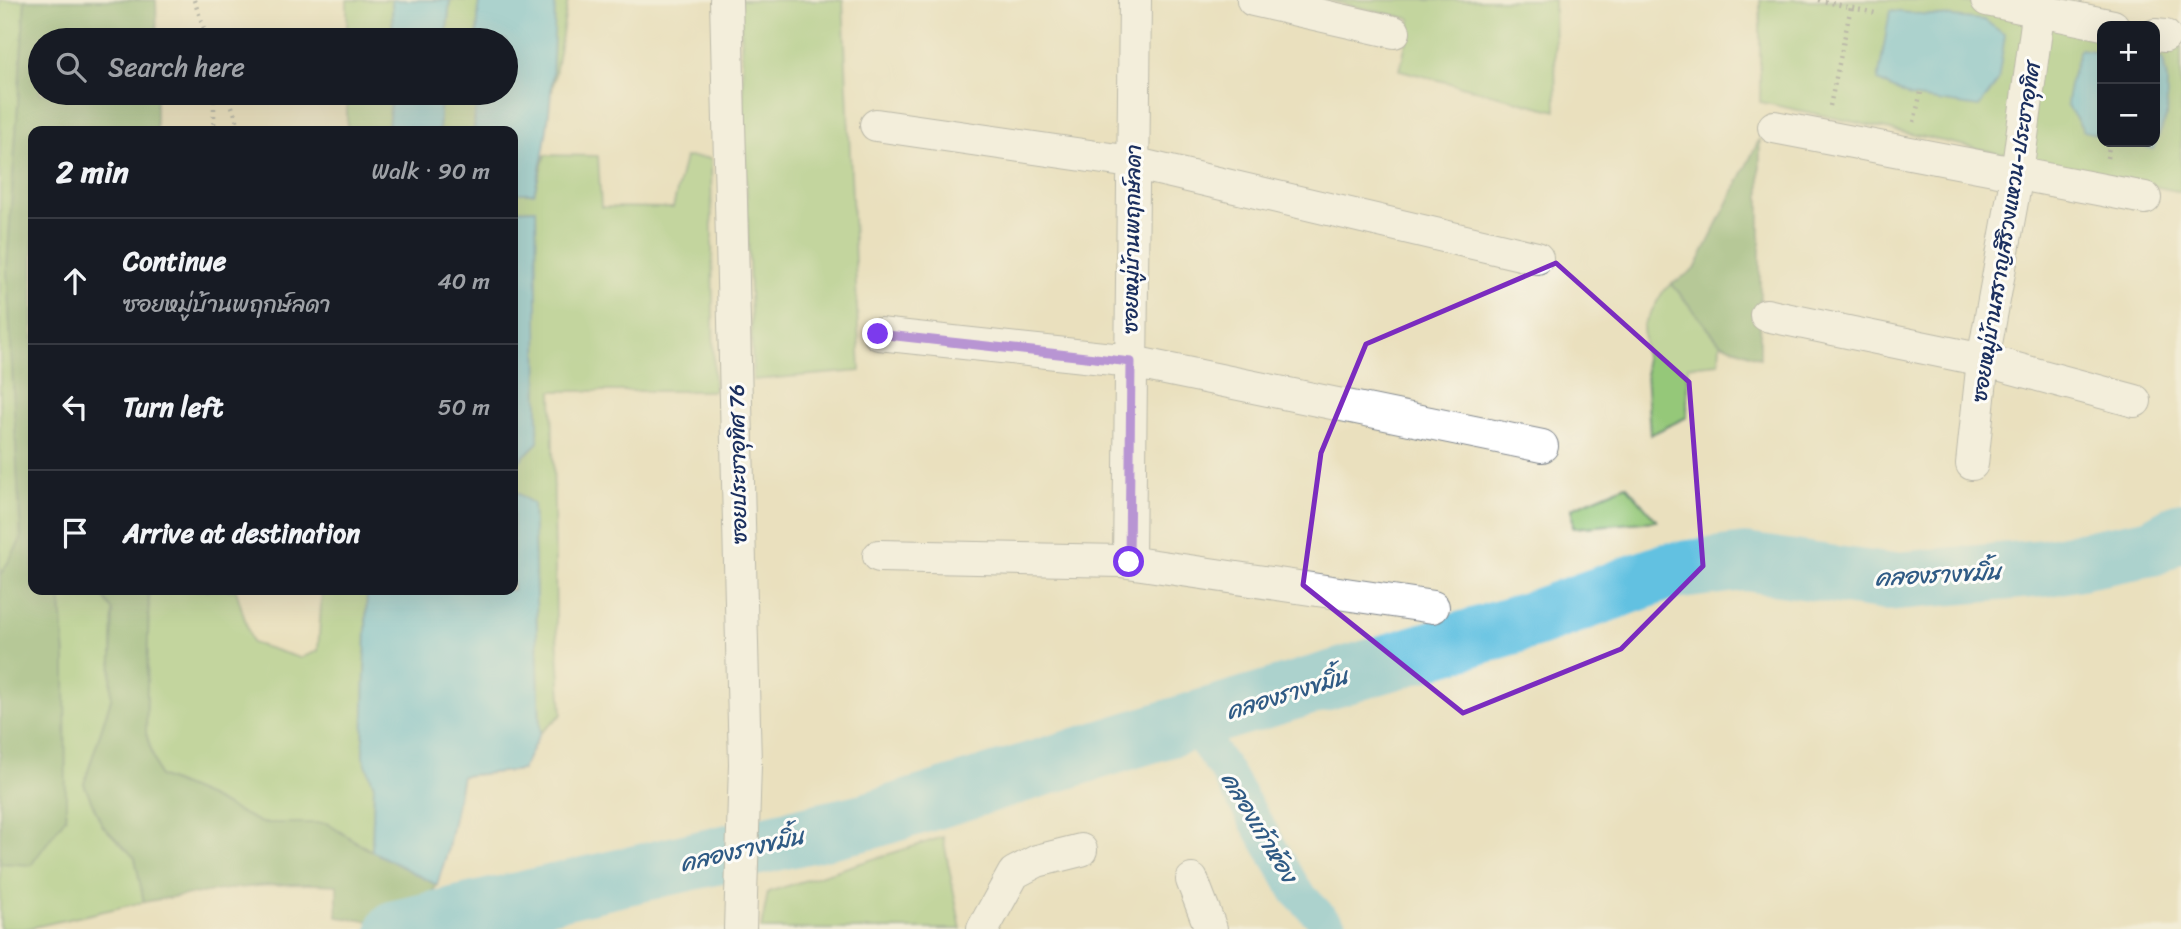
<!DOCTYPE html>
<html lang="en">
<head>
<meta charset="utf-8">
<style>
	:root { --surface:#171b24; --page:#20242c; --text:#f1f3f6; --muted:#9ea1a6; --line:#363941 }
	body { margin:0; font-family:Sriracha,"Playpen Sans Thai",sans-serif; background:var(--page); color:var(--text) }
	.controls { position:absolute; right:21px; top:21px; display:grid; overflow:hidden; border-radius:14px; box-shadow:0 7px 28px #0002 }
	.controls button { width:63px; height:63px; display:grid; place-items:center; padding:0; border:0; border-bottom:2px solid var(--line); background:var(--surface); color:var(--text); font:35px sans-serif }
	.stop { position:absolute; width:21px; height:21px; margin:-16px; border:5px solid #7c3aed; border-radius:50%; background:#fff }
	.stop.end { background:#7c3aed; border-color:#fff; box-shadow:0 2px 7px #0008 }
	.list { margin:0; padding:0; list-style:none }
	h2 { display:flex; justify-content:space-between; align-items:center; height:91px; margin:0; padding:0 28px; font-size:30px }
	h2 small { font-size:23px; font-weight:400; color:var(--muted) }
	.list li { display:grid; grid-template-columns:46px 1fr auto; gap:21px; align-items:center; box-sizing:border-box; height:126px; padding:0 28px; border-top:2px solid var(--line) }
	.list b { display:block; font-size:26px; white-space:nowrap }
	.list p { margin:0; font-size:23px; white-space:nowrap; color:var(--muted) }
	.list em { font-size:23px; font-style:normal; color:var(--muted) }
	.icon { flex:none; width:38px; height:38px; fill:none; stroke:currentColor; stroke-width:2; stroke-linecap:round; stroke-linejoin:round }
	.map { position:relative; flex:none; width:2181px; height:929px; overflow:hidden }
	.search { position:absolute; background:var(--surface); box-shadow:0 7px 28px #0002; left:28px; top:28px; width:490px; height:77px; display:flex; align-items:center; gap:18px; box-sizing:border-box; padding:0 24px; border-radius:38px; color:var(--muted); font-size:26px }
	.panel { position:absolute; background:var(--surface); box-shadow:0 7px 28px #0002; left:28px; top:126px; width:490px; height:469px; border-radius:14px }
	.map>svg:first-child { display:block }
	.green { fill:#95c879; stroke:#587c6c; stroke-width:2 }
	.forest { fill:#78ac69; stroke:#4a6e64; stroke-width:2 }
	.water { fill:#62c1e1; stroke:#3e78a0; stroke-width:2 }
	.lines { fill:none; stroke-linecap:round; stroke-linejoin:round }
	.canal { stroke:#62c1e1; stroke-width:33 }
	.river { stroke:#62c1e1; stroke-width:58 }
	.minor-casing { stroke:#82888e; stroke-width:34 }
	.path { stroke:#82888e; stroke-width:4.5; stroke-dasharray:2 5; stroke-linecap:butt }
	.minor { stroke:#fff; stroke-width:32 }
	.route { stroke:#7c3aed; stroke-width:9 }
	.marked { fill:none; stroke:#7b2cbf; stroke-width:5; stroke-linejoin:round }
	.labels { text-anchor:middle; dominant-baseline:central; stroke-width:6; stroke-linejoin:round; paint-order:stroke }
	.street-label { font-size:21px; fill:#1b2f5e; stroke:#fdfcf7 }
	.water-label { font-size:23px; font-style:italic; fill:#305b85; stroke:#fdfcf7 }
</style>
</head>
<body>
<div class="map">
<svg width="2181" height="929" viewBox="0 0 2181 929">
	<rect width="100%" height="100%" fill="#fdfcf7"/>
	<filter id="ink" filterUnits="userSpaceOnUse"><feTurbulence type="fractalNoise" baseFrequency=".0143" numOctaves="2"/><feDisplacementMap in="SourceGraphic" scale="14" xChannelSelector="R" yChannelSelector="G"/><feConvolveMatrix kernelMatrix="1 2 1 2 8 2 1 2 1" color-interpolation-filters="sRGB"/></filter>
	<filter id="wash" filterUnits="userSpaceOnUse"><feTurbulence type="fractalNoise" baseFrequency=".00686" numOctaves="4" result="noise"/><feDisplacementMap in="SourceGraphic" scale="28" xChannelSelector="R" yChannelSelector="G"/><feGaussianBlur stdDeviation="1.57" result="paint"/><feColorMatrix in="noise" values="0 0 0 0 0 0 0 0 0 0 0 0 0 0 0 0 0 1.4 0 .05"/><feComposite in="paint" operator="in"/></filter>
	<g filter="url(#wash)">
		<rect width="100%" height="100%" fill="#eae0be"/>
		<path class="green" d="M 0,0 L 25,0 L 7,268 L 21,540 L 0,576 Z
			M 347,0 L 392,0 L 393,40 L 347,40 Z
			M 450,0 L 479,0 L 477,40 L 446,40 Z
			M 555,0 L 568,0 L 552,92 Z
			M 740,0 L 843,0 L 860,371 L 753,380 Z
			M 1327,0 L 1554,0 L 1556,111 L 1400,70 L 1411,19 Z
			M 1760,0 L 1956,0 L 2102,31 L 2102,142 L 2155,142 L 2155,42 L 2181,47 L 2181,192 L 1760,102 Z
			M 347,93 L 391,93 L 388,131 L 347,131 Z
			M 441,93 L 476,93 L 474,131 L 439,131 Z
			M 545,155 L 598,156 L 601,207 L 673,208 L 685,157 L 711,158 L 714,391 L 552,391 L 556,619 L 562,714 L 540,733 L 533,504 L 513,490 L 513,463 L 516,463 L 538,442 L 536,209 L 513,210 L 513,193 L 534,193 Z
			M 1672,284 L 1720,343 L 1719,363 L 1688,366 L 1687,417 L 1650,435 L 1643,326 L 1664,290 Z
			M 1626,485 L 1657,521 L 1573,528 L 1572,508 Z
			M 60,590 L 99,590 L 113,611 L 111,699 L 84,784 L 102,825 L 135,858 L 144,902 L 25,929 L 0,929 L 0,863 L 65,659 Z
			M 149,590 L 236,590 L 252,643 L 300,658 L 318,651 L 322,590 L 367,590 L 363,756 L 374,785 L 372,851 L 326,823 L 261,823 L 209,797 L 159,776 L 146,733 Z
			M 943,837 L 961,929 L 761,929 L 768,892 Z"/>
		<path class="forest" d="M 25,0 L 156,0 L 157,40 L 40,40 L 40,93 L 156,93 L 156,131 L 33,131 L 33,590 L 60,590 L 65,659 L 66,817 L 31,865 L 0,863 L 0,576 L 21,540 L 7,268 Z
			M 1760,138 L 1760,358 L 1720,343 L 1672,284 L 1695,269 Z
			M 99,590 L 149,590 L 146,733 L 159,776 L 209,797 L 261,823 L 326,823 L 364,847 L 437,885 L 421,908 L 366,921 L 337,917 L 337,885 C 271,881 208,891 144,902 L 135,858 L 102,825 L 84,784 L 111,699 L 113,611 Z"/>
		<path class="water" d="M 392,0 L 450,0 L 446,40 L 393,40 Z
			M 479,0 L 555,0 C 553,66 552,129 534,193 L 513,193 L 513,131 L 474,131 L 476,93 L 506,93 L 506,40 L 477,40 Z
			M 1890,11 L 1984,20 L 2005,35 L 1998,81 L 1979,107 L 1910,97 L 1878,81 Z
			M 2080,49 L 2102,52 L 2102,136 L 2084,131 L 2067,105 L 2069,86 Z
			M 2155,58 L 2163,59 L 2167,81 L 2166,118 L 2153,149 L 2126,142 L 2155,142 Z
			M 391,93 L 441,93 L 439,131 L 388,131 Z
			M 536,209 L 538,442 L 516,464 L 513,463 L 513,210 Z
			M 513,490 L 533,504 L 540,733 L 522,770 L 462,776 L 447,853 L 437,885 L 372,851 L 374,786 L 363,756 L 367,590 L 513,590 Z"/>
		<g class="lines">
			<path class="canal" d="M 1190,722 L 1224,768 L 1297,892 L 1332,929"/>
			<path class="river" d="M 396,929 L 868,821 L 1190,722 L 1531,620 L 1666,572 L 1745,562 L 1886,582 L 2044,568 L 2152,547 L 2181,531"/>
		</g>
	</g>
	<g filter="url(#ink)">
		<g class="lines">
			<defs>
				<path id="minor" d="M 726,0 L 745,764 L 740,929
					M 1253,0 L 1394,32
					M 1987,0 L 2113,26
					M 2155,35 L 2165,36
					M 876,125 L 1124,161 L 1537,258
					M 1774,127 L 2145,198
					M 1766,315 L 1983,360 L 2135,401
					M 879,334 L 1122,360 L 1542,446
					M 1972,464 L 1983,360 L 2017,174 L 2040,0
					M 879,556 L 1121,561 L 1433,607
					M 1129,562 L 1135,0
					M 1192,880 L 1211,929
					M 983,929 L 1014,873 L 1037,861 L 1081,850"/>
			</defs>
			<use href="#minor" class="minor-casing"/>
			<path class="path" d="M 194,0 L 208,40
				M 1818,0 L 1875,13
				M 227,93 L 241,131
				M 1830,106 L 1851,7
				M 1914,122 L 1921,92
				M 214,131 L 214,93
				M 2107,158 L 2110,142
				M 295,592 L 295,590"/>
			<use href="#minor" class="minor"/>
		</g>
	</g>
	<g class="lines" filter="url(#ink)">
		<path class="route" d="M 878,334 L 1131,362 L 1129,562"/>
	</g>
	<path d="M0 0H2181V929H0ZM 1556,263 L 1689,382 L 1703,566 L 1621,649 L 1463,713 L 1303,585 L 1321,453 L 1366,344 Z" fill="#eae0be" fill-opacity=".55" fill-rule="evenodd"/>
	<path class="marked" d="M 1556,263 L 1689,382 L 1703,566 L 1621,649 L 1463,713 L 1303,585 L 1321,453 L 1366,344 Z"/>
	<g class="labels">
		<g class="street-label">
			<text transform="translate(2006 232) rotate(-81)">ซอยหมู่บ้านสราญสิริวงแหวน-ประชาอุทิศ</text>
			<text transform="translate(1132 239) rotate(-89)">ซอยหมู่บ้านพฤกษ์ลดา</text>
			<text transform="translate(738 464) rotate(-91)">ซอยประชาอุทิศ 76</text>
		</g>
		<g class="water-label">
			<text transform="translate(1938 575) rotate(-3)">คลองรางขมิ้น</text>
			<text transform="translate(1287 694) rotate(-17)">คลองรางขมิ้น</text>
			<text transform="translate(1259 827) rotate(59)">คลองเก้าห้อง</text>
			<text transform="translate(742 850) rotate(-13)">คลองรางขมิ้น</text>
		</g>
	</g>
</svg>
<div class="controls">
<button>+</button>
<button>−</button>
</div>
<div class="stop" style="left:1129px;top:562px"></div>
<div class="stop end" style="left:878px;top:334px"></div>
<div class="search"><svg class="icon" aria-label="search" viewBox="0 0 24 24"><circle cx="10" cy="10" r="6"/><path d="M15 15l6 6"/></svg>Search here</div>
<section class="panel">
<h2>2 min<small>Walk · 90 m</small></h2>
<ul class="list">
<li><svg class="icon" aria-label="ahead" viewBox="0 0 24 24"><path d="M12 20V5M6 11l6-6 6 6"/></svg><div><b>Continue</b><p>ซอยหมู่บ้านพฤกษ์ลดา</p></div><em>40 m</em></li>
<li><svg class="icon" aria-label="left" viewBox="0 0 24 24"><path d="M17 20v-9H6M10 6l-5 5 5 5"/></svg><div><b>Turn left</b></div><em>50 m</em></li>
<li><svg class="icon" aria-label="arrive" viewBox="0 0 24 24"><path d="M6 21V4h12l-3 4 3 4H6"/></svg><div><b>Arrive at destination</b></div></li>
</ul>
</section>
</div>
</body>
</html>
